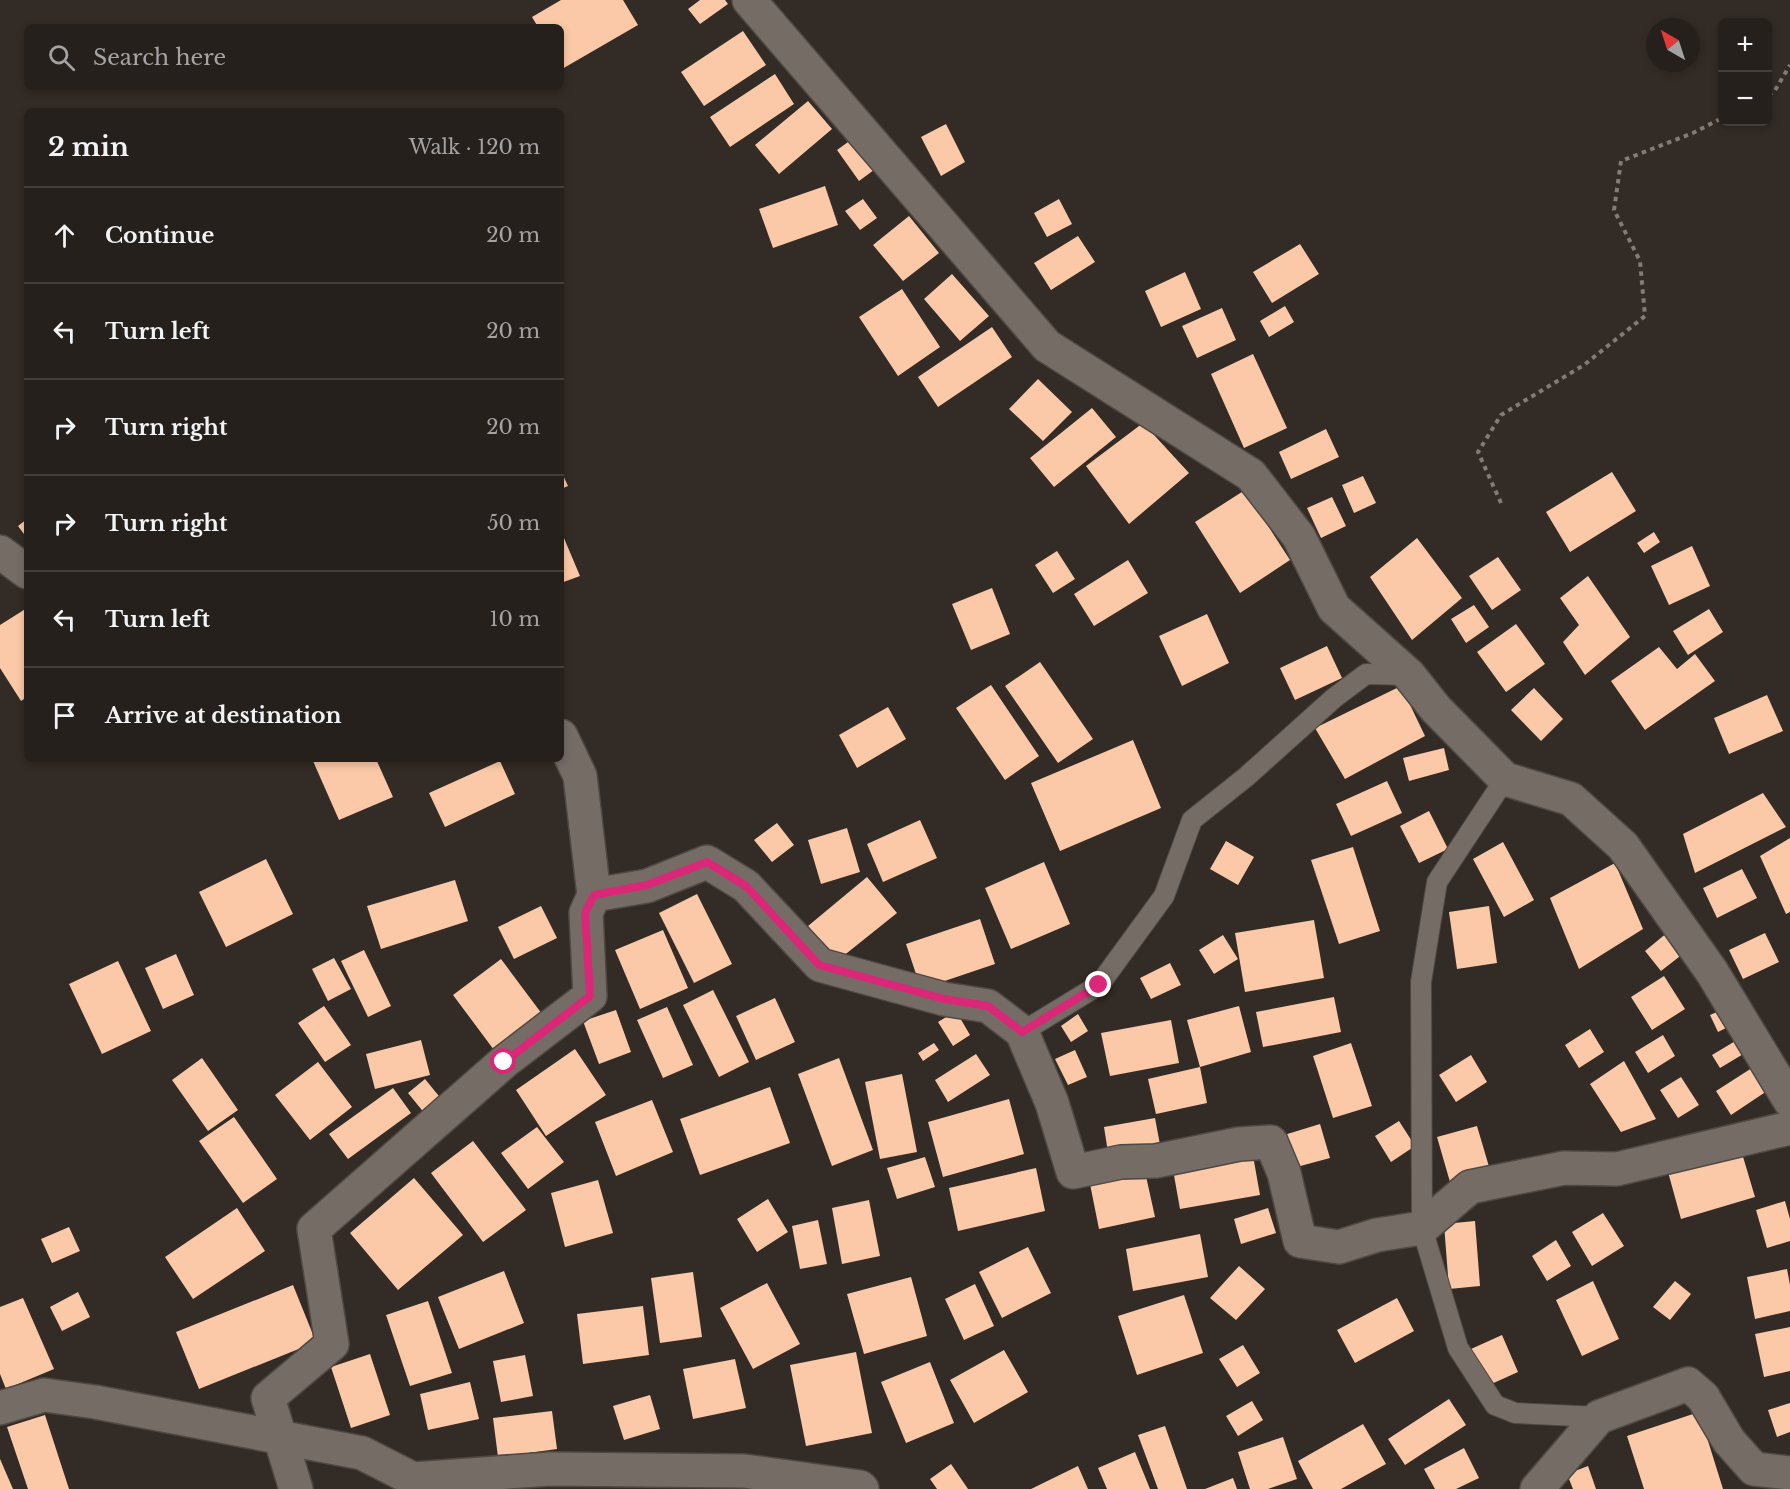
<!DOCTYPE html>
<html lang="en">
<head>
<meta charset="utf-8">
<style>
	:root { --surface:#26201c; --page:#2e2825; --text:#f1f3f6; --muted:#a4a3a3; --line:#423e3b }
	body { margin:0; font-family:"Libre Baskerville",serif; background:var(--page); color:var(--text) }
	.controls { position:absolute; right:18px; top:18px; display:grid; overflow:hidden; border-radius:9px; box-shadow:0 3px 9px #0003 }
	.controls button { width:54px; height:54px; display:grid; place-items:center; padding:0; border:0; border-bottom:2px solid var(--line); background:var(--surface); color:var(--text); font:30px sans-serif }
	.compass { position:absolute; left:1646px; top:18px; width:54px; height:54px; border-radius:50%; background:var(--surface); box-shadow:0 3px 9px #0003; rotate:321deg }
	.stop { position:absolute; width:18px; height:18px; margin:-14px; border:4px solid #db2777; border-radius:50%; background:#fff }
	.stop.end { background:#db2777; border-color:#fff; box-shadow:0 2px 6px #0008 }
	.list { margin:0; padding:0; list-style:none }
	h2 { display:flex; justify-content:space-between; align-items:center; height:78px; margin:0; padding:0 24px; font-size:26px }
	h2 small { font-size:20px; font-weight:400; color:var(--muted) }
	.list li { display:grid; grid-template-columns:39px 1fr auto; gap:18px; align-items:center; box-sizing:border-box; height:96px; padding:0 24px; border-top:2px solid var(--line) }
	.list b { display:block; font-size:22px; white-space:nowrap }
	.list em { font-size:20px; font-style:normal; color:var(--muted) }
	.icon { flex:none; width:33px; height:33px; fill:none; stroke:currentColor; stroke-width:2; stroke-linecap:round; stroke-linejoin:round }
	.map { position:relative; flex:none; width:1790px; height:1489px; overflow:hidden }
	.search { position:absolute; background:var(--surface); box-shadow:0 3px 9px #0003; left:24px; top:24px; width:540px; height:66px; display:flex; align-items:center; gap:15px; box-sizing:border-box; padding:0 21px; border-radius:9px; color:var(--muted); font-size:22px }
	.panel { position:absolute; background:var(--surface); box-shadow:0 3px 9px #0003; left:24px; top:108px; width:540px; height:654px; border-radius:9px }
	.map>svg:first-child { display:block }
	.building { fill:#fbc9a7 }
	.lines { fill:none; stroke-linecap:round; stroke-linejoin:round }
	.service-casing { stroke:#4f4843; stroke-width:22 }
	.minor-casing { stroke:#4f4843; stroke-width:36 }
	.tertiary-casing { stroke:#4f4843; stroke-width:36 }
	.path { stroke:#827b76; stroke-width:4; stroke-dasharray:4.5 4.5; stroke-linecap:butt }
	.service { stroke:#766c66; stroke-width:20 }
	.minor { stroke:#766c66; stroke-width:33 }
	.tertiary { stroke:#766c66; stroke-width:33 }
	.route { stroke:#db2777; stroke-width:8 }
</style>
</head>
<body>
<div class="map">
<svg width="1790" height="1489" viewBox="0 0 1790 1489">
	<rect width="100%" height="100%" fill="#332b25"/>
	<path class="building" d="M 561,0 L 623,0 L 638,25 L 562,69 L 561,27 L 538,27 L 532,17 Z
		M 700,0 L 725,0 L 728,4 L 700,24 L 688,9 Z
		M 743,31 L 766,65 L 704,106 L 681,72 Z
		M 775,74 L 794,104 L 730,147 L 710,117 Z
		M 808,101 L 832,129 L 779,174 L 755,145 Z
		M 946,124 L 965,162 L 941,176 L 921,137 Z
		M 855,137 L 878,167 L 859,181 L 837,150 Z
		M 825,186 L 838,225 L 773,248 L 759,209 Z
		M 863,199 L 877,218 L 860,230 L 845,211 Z
		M 1059,199 L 1072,224 L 1047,237 L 1034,213 Z
		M 909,216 L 939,253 L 903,281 L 873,245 Z
		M 1078,236 L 1095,262 L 1051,290 L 1034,263 Z
		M 1300,244 L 1319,274 L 1272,303 L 1253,272 Z
		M 1185,272 L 1201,309 L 1161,327 L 1145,291 Z
		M 952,274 L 989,316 L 960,341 L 924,299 Z
		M 902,289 L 940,347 L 898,376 L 859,317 Z
		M 1285,306 L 1294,322 L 1269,337 L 1260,321 Z
		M 1222,308 L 1236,340 L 1197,358 L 1182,326 Z
		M 992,327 L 1012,357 L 938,407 L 918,377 Z
		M 1253,354 L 1287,428 L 1244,448 L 1211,374 Z
		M 1038,379 L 1072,412 L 1043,441 L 1009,409 Z
		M 1092,408 L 1116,437 L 1054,487 L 1030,458 Z
		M 1143,423 L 1189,473 L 1129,524 L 1086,466 Z
		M 1326,429 L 1339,457 L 1291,479 L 1279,452 Z
		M 561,471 L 568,486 L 561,489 Z
		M 1612,472 L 1636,511 L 1570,552 L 1546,512 Z
		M 1363,476 L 1376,503 L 1354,513 L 1342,485 Z
		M 1245,490 L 1290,560 L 1240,593 L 1195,522 Z
		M 1332,497 L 1346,526 L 1321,538 L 1307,508 Z
		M 27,519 L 27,538 L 18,526 Z
		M 561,531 L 580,576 L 561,583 Z
		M 1654,532 L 1660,542 L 1644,553 L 1637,543 Z
		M 1417,538 L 1462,598 L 1412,640 L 1370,577 Z
		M 1692,546 L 1710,586 L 1669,605 L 1651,566 Z
		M 1057,551 L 1075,579 L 1053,593 L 1035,565 Z
		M 1498,557 L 1521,590 L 1492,610 L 1469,576 Z
		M 1128,560 L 1148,593 L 1094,626 L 1074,594 Z
		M 1588,576 L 1630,637 L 1585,675 L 1563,642 L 1579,625 L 1560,598 Z
		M 992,588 L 1010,634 L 971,650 L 952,604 Z
		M 1474,605 L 1489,627 L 1466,643 L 1451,619 Z
		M 27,608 L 27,697 L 21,701 L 0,668 L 0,625 Z
		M 1709,609 L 1723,632 L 1688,655 L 1673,631 Z
		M 1207,614 L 1229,663 L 1182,686 L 1159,636 Z
		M 1516,624 L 1545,664 L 1506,692 L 1477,652 Z
		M 1327,646 L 1342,678 L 1295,700 L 1280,668 Z
		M 1659,647 L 1677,669 L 1695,654 L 1715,681 L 1645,730 L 1611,681 Z
		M 1040,662 L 1093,739 L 1058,763 L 1005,686 Z
		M 991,685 L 1039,756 L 1005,780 L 956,708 Z
		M 1401,686 L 1425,736 L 1345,779 L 1315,728 Z
		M 1534,688 L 1563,719 L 1541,741 L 1511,710 Z
		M 1767,695 L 1783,731 L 1729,754 L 1714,718 Z
		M 888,707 L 906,739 L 857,768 L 839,735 Z
		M 1133,740 L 1161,808 L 1060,851 L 1031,783 Z
		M 1444,748 L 1449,770 L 1409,781 L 1403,758 Z
		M 317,759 L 376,759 L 393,797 L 339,820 L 313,761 Z
		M 500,761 L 515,794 L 445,827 L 429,793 Z
		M 1387,781 L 1402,813 L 1351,836 L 1336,804 Z
		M 1763,793 L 1786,827 L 1695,873 L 1683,834 Z
		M 1429,811 L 1448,849 L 1419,863 L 1400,826 Z
		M 920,820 L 937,858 L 883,882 L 867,844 Z
		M 777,823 L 794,845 L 772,862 L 754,840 Z
		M 847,828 L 860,872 L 821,884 L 808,840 Z
		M 1790,838 L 1790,912 L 1786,914 L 1760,856 Z
		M 1226,841 L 1254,857 L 1238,885 L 1210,869 Z
		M 1503,842 L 1534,900 L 1504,917 L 1473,859 Z
		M 1353,847 L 1380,931 L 1339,944 L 1311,860 Z
		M 266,859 L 293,914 L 226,947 L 199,892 Z
		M 1044,862 L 1070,924 L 1011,949 L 985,888 Z
		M 1615,863 L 1643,929 L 1579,969 L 1550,898 Z
		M 1742,869 L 1757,898 L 1717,918 L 1703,888 Z
		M 867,877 L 897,913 L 837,961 L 808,926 Z
		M 455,880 L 468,921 L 381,949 L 367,906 Z
		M 697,894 L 732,964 L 694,983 L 659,913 Z
		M 541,906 L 557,938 L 514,959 L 498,927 Z
		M 1489,906 L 1497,963 L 1457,969 L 1449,912 Z
		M 980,919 L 995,964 L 921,989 L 906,944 Z
		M 1314,920 L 1324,978 L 1245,992 L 1235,933 Z
		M 663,930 L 688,988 L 640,1009 L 615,950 Z
		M 1668,932 L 1684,953 L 1661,971 L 1645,951 Z
		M 1765,933 L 1779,962 L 1743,979 L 1729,950 Z
		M 1223,935 L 1238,959 L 1214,974 L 1199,950 Z
		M 364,950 L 391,1006 L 368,1017 L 341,961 Z
		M 176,954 L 194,995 L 163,1009 L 145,968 Z
		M 334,958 L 351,989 L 328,1001 L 312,969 Z
		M 501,959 L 545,1018 L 497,1054 L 453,995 Z
		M 118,961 L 151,1031 L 102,1054 L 69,984 Z
		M 1170,963 L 1181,985 L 1151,999 L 1140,978 Z
		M 1664,976 L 1685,1009 L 1652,1030 L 1631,997 Z
		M 713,990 L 749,1062 L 719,1077 L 683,1005 Z
		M 1334,997 L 1341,1032 L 1263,1047 L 1256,1012 Z
		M 775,998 L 795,1042 L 756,1060 L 736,1016 Z
		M 324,1006 L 351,1045 L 325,1062 L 298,1023 Z
		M 1239,1006 L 1251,1052 L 1200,1067 L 1187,1020 Z
		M 667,1007 L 693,1065 L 663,1078 L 637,1020 Z
		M 1724,1009 L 1732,1025 L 1718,1032 L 1710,1015 Z
		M 616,1010 L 631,1052 L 599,1064 L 583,1021 Z
		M 956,1011 L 970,1035 L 953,1046 L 938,1022 Z
		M 1078,1014 L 1088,1031 L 1071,1042 L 1061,1026 Z
		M 1171,1020 L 1179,1063 L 1110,1076 L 1101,1033 Z
		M 1590,1029 L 1604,1052 L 1579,1068 L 1565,1045 Z
		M 1663,1035 L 1675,1056 L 1648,1073 L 1635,1052 Z
		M 421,1040 L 430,1075 L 375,1089 L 366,1054 Z
		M 1737,1040 L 1745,1053 L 1720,1068 L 1712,1055 Z
		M 934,1043 L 939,1050 L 923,1061 L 918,1053 Z
		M 1351,1043 L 1372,1106 L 1333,1118 L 1313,1056 Z
		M 575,1049 L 606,1095 L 546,1136 L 516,1090 Z
		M 1075,1050 L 1087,1077 L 1068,1085 L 1055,1059 Z
		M 976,1054 L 990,1075 L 948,1102 L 935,1080 Z
		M 1471,1055 L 1487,1082 L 1456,1102 L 1439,1075 Z
		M 202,1058 L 238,1110 L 208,1131 L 172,1080 Z
		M 839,1058 L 873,1150 L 832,1166 L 798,1074 Z
		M 1624,1061 L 1656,1119 L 1621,1132 L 1590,1084 Z
		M 318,1062 L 352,1107 L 310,1140 L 275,1095 Z
		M 1755,1066 L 1770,1089 L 1731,1115 L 1716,1091 Z
		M 1200,1067 L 1207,1103 L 1156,1114 L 1148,1079 Z
		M 902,1074 L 917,1152 L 880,1159 L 865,1082 Z
		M 1681,1077 L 1699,1105 L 1678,1118 L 1660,1090 Z
		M 425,1079 L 447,1106 L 430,1120 L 408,1093 Z
		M 770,1087 L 790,1143 L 700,1175 L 680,1119 Z
		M 393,1088 L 411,1113 L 348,1159 L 329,1134 Z
		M 1009,1099 L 1024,1154 L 943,1177 L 928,1122 Z
		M 652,1100 L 673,1152 L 616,1176 L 595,1122 Z
		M 234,1117 L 277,1179 L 243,1203 L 199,1141 Z
		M 1155,1118 L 1161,1150 L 1109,1159 L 1104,1127 Z
		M 1399,1121 L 1415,1146 L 1391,1162 L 1375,1136 Z
		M 1320,1124 L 1330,1158 L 1293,1168 L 1284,1135 Z
		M 1477,1126 L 1490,1170 L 1450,1182 L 1437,1137 Z
		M 537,1127 L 564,1162 L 528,1189 L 501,1153 Z
		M 473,1141 L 526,1210 L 483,1242 L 431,1173 Z
		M 1252,1150 L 1260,1195 L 1180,1209 L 1172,1164 Z
		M 1741,1150 L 1755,1197 L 1681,1219 L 1668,1172 Z
		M 925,1157 L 935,1187 L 897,1199 L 887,1168 Z
		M 1144,1167 L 1155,1217 L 1099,1229 L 1089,1179 Z
		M 1036,1168 L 1045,1211 L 958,1231 L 949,1188 Z
		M 414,1178 L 463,1235 L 398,1290 L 350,1233 Z
		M 598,1180 L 613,1233 L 565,1247 L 551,1193 Z
		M 768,1199 L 788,1232 L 757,1252 L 737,1219 Z
		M 869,1200 L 880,1256 L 842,1264 L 832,1208 Z
		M 1785,1201 L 1790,1219 L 1790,1241 L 1767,1248 L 1756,1210 Z
		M 237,1208 L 265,1251 L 193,1299 L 165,1257 Z
		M 1268,1208 L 1276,1233 L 1241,1244 L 1234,1219 Z
		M 1603,1213 L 1624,1246 L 1592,1266 L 1572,1232 Z
		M 818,1220 L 827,1264 L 800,1269 L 792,1226 Z
		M 1475,1221 L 1480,1286 L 1449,1289 L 1444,1224 Z
		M 69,1227 L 80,1251 L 52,1263 L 41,1239 Z
		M 1200,1234 L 1208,1277 L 1133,1291 L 1126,1249 Z
		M 1556,1240 L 1571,1266 L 1547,1281 L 1532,1256 Z
		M 1028,1247 L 1051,1293 L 1002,1318 L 979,1272 Z
		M 1239,1266 L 1265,1289 L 1236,1320 L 1210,1298 Z
		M 1787,1269 L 1790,1285 L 1790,1311 L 1755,1319 L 1747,1277 Z
		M 504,1271 L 524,1323 L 459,1349 L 438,1297 Z
		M 693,1272 L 702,1337 L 660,1343 L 651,1278 Z
		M 911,1277 L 927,1336 L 864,1354 L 847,1294 Z
		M 1593,1281 L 1619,1339 L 1582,1356 L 1556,1300 Z
		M 1675,1281 L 1691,1294 L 1670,1320 L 1653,1307 Z
		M 767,1283 L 800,1344 L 753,1369 L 720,1308 Z
		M 975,1284 L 994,1326 L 964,1340 L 945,1299 Z
		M 293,1285 L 316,1342 L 199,1389 L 176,1332 Z
		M 78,1292 L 90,1317 L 62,1331 L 50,1307 Z
		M 1184,1295 L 1203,1353 L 1137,1375 L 1118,1316 Z
		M 23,1298 L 54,1369 L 6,1389 L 0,1374 L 0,1307 Z
		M 1397,1298 L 1414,1331 L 1355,1363 L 1337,1330 Z
		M 428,1301 L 452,1373 L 410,1386 L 386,1315 Z
		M 643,1306 L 649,1355 L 583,1364 L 577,1314 Z
		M 1790,1327 L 1790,1371 L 1764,1377 L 1755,1334 Z
		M 1502,1335 L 1518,1372 L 1487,1386 L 1471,1349 Z
		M 1243,1345 L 1260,1373 L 1237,1387 L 1219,1359 Z
		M 1004,1350 L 1028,1392 L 974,1423 L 950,1380 Z
		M 856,1352 L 872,1433 L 806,1446 L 790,1365 Z
		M 370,1354 L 390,1415 L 351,1428 L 331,1367 Z
		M 525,1355 L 533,1396 L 501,1402 L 493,1361 Z
		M 735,1359 L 746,1408 L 693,1419 L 683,1369 Z
		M 930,1362 L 954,1423 L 906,1443 L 881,1382 Z
		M 470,1382 L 479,1419 L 428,1430 L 420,1394 Z
		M 650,1395 L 660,1429 L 624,1440 L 613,1406 Z
		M 1449,1399 L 1466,1425 L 1405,1465 L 1388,1439 Z
		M 1252,1401 L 1263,1420 L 1238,1436 L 1226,1416 Z
		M 1790,1403 L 1790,1432 L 1777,1437 L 1768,1410 Z
		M 552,1411 L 557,1449 L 498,1457 L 493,1418 Z
		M 1699,1412 L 1723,1489 L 1644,1489 L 1627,1436 Z
		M 45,1415 L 69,1489 L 28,1489 L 7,1427 Z
		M 1363,1424 L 1386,1464 L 1341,1489 L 1313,1489 L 1298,1461 Z
		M 1165,1426 L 1187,1489 L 1158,1489 L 1138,1435 Z
		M 1283,1437 L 1297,1479 L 1268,1489 L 1250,1489 L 1238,1452 Z
		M 1464,1448 L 1479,1478 L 1456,1489 L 1435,1489 L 1424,1469 Z
		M 1135,1452 L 1150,1489 L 1107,1489 L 1098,1468 Z
		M 0,1459 L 13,1489 L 0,1489 Z
		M 951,1464 L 968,1489 L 937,1489 L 930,1479 Z
		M 1078,1466 L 1088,1489 L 1031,1489 Z
		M 1588,1466 L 1596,1489 L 1573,1489 L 1567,1474 Z
		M 1233,1478 L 1237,1489 L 1205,1489 Z"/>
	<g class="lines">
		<defs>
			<path id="service" d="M 1505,779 L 1437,882 L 1421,982 L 1422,1228 L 1458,1348 L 1495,1405 L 1515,1413 L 1599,1417
				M 1022,1032 L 1099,985 L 1164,896 L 1192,820 L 1246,777 L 1334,698 L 1366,674 L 1409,675"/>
			<path id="minor" d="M 0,552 L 27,572
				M 561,736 L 580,776 L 594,895 L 647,886 L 707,862 L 746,886 L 820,965 L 944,999 L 988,1006 L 1022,1032 L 1052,1103 L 1073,1172 L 1121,1162 L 1156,1161 L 1239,1144 L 1271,1142 L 1284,1173 L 1300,1241 L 1339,1247 L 1377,1235 L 1422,1228 L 1470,1187 L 1564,1168 L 1617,1169 L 1790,1128
				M 0,1408 L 44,1395 L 95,1402 L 362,1453 L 413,1479 L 550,1469 L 744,1471 L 860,1487 L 862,1489
				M 296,1489 L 268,1398 L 332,1344 L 314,1229 L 504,1062 L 590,996 L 586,913 L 594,895
				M 1537,1489 L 1599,1417 L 1688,1384 L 1703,1397 L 1729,1441 L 1754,1469 L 1790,1473"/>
			<path id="tertiary" d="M 749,0 L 1047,346 L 1251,475 L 1299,537 L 1334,608 L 1409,675 L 1436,709 L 1505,779 L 1571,799 L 1623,846 L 1712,972 L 1790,1101"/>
		</defs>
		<use href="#service" class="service-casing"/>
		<use href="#minor" class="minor-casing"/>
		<use href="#tertiary" class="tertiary-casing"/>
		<path class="path" d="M 1768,95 L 1774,92 L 1790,65
			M 1501,503 L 1478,452 L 1501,415 L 1584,365 L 1645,316 L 1640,261 L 1614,210 L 1621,161 L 1693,133 L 1722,118"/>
		<use href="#service" class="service"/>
		<use href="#minor" class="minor"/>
		<use href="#tertiary" class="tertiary"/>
	</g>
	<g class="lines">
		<path class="route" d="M 504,1062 L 590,996 L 585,913 L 594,895 L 647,885 L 707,862 L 746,886 L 819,965 L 944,999 L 988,1006 L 1022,1032 L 1099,985"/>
	</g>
</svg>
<div class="controls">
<button>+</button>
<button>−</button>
</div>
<svg class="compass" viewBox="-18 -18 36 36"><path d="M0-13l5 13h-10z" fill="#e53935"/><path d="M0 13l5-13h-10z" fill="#a4a3a3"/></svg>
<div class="stop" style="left:504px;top:1062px"></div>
<div class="stop end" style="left:1099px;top:985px"></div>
<div class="search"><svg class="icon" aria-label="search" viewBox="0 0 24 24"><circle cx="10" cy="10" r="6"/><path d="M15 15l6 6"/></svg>Search here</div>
<section class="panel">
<h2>2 min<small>Walk · 120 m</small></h2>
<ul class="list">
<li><svg class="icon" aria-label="ahead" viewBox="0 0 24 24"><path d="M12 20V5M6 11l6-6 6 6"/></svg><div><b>Continue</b></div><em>20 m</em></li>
<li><svg class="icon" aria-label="left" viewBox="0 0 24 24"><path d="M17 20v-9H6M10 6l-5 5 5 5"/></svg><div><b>Turn left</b></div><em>20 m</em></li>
<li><svg class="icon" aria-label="right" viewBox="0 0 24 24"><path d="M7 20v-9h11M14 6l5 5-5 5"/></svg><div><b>Turn right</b></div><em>20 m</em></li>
<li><svg class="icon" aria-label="right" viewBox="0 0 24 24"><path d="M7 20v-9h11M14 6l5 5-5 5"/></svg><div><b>Turn right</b></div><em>50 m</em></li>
<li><svg class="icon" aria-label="left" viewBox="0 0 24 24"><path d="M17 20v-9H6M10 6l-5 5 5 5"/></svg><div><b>Turn left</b></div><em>10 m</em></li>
<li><svg class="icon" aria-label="arrive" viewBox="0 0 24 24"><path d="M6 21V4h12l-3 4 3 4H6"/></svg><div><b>Arrive at destination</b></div></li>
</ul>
</section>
</div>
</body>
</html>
